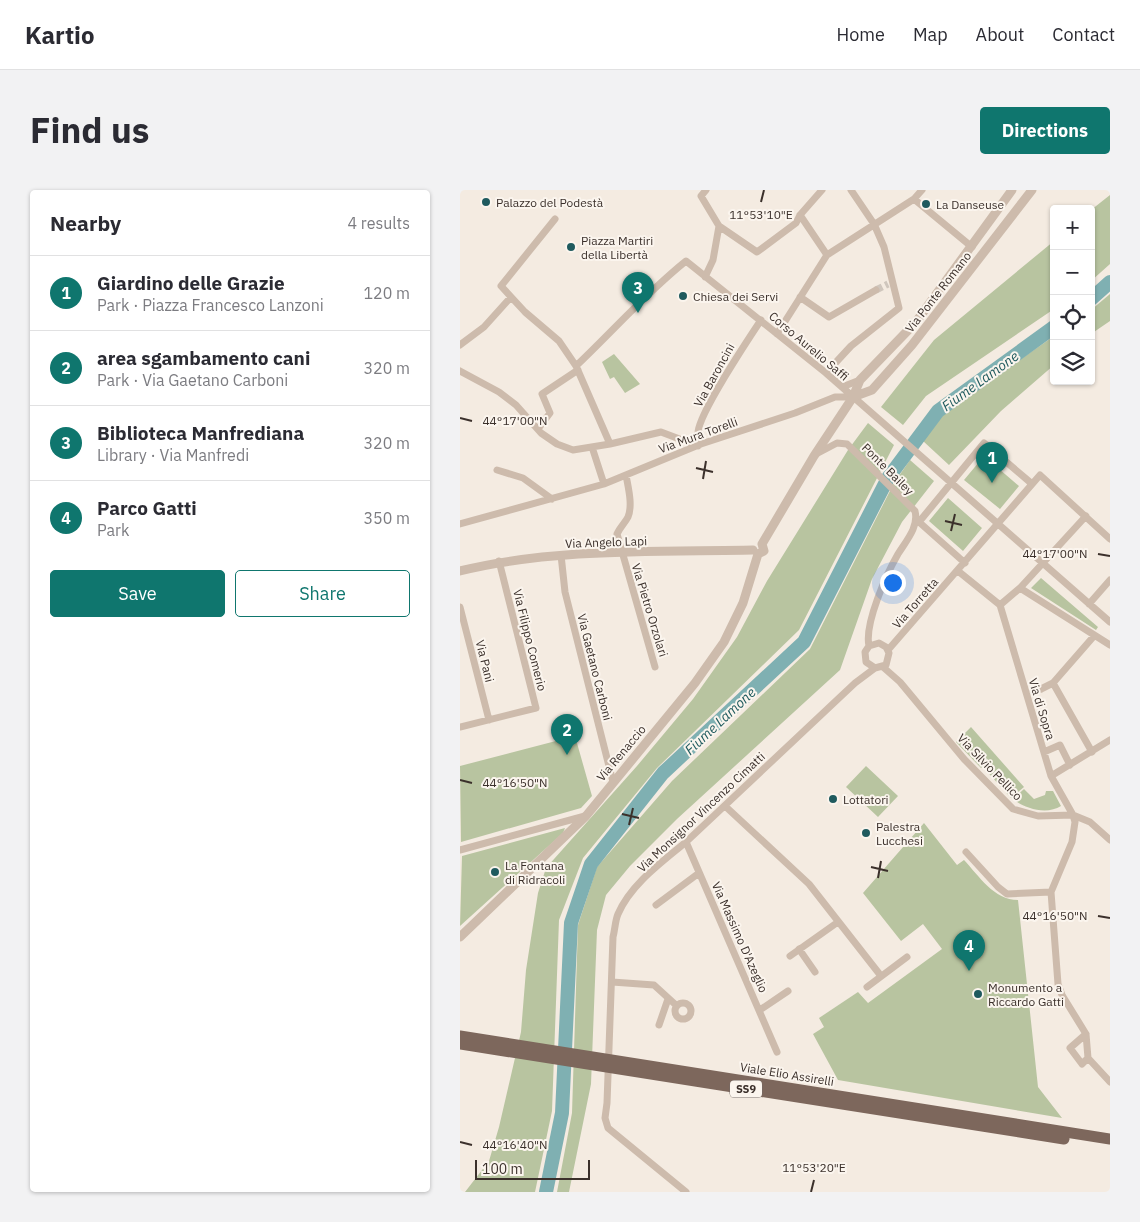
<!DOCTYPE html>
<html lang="en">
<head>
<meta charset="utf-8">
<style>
	:root { --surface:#fff; --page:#f2f2f3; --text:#2b2b33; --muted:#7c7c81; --line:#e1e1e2; --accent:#0f766e }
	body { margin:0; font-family:"IBM Plex Sans",sans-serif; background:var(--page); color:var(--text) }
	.controls { position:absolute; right:15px; top:15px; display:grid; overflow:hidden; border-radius:5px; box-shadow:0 1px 4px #0004 }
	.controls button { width:45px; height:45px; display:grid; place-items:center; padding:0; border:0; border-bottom:1px solid var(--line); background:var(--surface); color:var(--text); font:25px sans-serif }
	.scale { position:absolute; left:15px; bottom:12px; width:115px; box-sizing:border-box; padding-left:5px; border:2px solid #3b302b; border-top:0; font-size:14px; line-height:18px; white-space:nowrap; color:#3b302b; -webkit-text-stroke:4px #fbf5ee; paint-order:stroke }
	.you { position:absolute; left:432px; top:392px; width:18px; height:18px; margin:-12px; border:4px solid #fff; border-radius:50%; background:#1a73e8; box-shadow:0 0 0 8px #1a73e833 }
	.badge { display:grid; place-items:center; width:32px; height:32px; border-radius:50%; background:var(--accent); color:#fff; font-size:16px; font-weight:700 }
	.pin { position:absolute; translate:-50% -41px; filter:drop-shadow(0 1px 2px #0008) }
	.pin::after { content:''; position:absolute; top:26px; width:18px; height:15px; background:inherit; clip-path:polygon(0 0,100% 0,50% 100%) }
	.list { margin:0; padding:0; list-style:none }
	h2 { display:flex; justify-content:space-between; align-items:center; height:65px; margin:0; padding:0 20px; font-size:21px }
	h2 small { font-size:16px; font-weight:400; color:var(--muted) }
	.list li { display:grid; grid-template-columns:32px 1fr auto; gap:15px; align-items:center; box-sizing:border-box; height:75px; padding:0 20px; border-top:1px solid var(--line) }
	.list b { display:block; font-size:19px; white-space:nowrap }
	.list p { margin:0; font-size:16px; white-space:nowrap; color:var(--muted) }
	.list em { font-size:16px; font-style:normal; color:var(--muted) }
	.actions { display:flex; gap:10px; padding:15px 20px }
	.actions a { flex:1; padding:11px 0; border:1px solid var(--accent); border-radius:5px; text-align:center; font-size:18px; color:var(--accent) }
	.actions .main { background:var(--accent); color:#fff }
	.icon { flex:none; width:28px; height:28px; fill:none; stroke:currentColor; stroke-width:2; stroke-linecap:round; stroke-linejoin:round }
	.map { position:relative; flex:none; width:650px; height:1002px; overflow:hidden; border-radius:5px }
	header { display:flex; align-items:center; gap:30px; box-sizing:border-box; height:70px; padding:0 25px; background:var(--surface); border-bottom:1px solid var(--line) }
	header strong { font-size:24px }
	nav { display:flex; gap:28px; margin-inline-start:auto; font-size:18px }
	.intro { display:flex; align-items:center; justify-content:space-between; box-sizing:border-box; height:120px; padding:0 30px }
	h1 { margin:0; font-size:35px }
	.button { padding:12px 22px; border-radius:5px; background:var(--accent); color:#fff; font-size:18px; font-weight:700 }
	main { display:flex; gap:30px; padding:0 30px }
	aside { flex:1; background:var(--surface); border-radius:5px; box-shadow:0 1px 4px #0004 }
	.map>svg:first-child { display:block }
	.green { fill:#b8c4a0 }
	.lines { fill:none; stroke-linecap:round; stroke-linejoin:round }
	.river { stroke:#7fb0b2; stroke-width:14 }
	.minor-tunnel { stroke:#cfc6bd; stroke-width:7; stroke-dasharray:7 3.5; stroke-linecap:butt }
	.minor { stroke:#cdbbac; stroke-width:7 }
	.tertiary { stroke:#cdbbac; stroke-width:9 }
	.primary { stroke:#7d675c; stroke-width:11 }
	.ticks { fill:none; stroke:#3b302b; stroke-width:2 }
	.poi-dot { fill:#1f5a5e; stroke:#fbf5ee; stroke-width:2 }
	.labels { text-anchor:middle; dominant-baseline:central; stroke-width:4; stroke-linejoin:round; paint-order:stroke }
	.shield { fill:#fbf5ee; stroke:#756b66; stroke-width:1 }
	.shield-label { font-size:11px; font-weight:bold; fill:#3b302b }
	.poi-label { font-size:12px; fill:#3b302b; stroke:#fbf5ee; text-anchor:start }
	.street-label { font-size:12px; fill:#3b302b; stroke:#fbf5ee }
	.water-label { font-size:14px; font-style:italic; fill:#1f5a5e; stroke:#fbf5ee }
	.ticks-label { font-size:12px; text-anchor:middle; fill:#3b302b; stroke:#fbf5ee; stroke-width:4; stroke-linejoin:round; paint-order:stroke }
</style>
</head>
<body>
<header>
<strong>Kartio</strong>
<nav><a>Home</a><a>Map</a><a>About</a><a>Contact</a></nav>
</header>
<div class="intro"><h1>Find us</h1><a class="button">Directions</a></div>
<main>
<aside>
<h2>Nearby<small>4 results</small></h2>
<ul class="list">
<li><span class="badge">1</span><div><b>Giardino delle Grazie</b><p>Park · Piazza Francesco Lanzoni</p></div><em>120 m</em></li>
<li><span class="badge">2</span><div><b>area sgambamento cani</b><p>Park · Via Gaetano Carboni</p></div><em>320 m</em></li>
<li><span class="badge">3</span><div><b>Biblioteca Manfrediana</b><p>Library · Via Manfredi</p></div><em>320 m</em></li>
<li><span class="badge">4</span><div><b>Parco Gatti</b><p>Park</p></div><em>350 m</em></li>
</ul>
<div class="actions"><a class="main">Save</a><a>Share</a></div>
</aside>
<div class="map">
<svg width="650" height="1002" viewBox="0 0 650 1002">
	<rect width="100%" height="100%" fill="#f4ebe1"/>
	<path class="green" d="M 650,5 L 650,74 L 631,91 L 631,20 Z
		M 594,51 L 594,119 L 466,206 L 443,235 L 421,217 L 474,150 Z
		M 650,104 L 650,131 L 631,144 L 631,120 Z
		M 594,146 L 594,175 L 541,221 L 489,275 L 463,251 L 486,221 Z
		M 154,164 L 180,194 L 165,203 L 154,187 L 150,189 L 142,172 Z
		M 408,233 L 434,255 L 339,440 L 197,578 L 123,668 L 99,730 L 92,921 L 75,1002 L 5,1002 L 29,971 L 39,937 L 61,842 L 66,780 L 78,703 L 86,678 L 177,576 L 233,509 L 277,447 L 307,391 L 388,260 Z
		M 524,266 L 559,296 L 540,319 L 504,290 Z
		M 450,270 L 474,291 L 442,332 L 412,389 L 380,480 L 217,629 L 170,676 L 146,705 L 137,740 L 131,894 L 109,1002 L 97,1002 L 112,923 L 118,735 L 137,677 L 212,591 L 350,459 L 434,293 Z
		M 488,308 L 522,338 L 503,361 L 469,331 Z
		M 581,388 L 638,437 L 636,440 L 571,398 Z
		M 511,537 L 564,597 L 551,608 L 523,577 L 527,573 L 521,578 L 496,552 Z
		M 115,546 L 132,606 L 121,618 L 1,652 L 0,576 Z
		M 406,576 L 438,606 L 418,627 L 386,597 Z
		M 564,599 L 574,609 L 585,605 L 586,601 L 593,601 L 601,616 C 587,625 565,619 553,609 Z
		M 464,633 L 497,675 L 504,670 C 519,686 534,710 558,710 L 578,897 L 602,928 L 378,890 L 353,844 L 364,837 L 359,828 L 398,802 L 408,813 L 482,759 L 463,734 L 441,751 L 403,703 Z
		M 105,638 L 103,643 L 0,736 L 2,666 Z"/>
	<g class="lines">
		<path class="river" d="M 631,109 L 650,92
			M 86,1002 L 102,923 L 111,733 L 131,674 L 203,583 L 344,452 L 428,288 L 478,221 L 594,137"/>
		<path class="minor-tunnel" d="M 416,100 L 428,94
			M 571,504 L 581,499"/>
		<path class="minor" d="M 246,0 L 241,6 L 259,36 L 297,62 L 336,33 L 340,25 L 362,0
			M 454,9 L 512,57
			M 340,25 L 367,65
			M 95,29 L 41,96 L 65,122 L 99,151 L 116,176 L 150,254
			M 245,87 L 253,70 L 259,36
			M 340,107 L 369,127 L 416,100
			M 317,144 L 367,65 L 454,9 L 462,0
			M 0,155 L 24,137 L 51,107
			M 116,176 C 153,141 186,103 226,71 L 366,183 L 650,432
			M 0,181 L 39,202 L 56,215 L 81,243 L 97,254 L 113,260 L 150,254 L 201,242 L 238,256
			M 366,183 L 391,156 L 439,118 L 424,57 L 414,34 L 391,0
			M 382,197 L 400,190
			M 78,239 L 90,223 L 82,204 L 118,180
			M 241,254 C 240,251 238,246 238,243 C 238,225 289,148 301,130
			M 132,257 L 144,294
			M 358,263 L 377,253 L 387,254 L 455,321 C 459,337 446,351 438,364 C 427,383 404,434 409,456
			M 37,280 L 63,288 L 92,309
			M 166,285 C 168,297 173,315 168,327 C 165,333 160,337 157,344 L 195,477
			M 0,334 L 144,294 L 241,254 L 335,223 L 375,207 L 393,207
			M 101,365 L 105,402 L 153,592
			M 505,373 L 459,332 L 524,253 L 571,293
			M 498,381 L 540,415
			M 560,398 L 650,455
			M 629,414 L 650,390
			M 540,415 L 591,586 L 613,625 L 615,632 L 612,652 L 591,702 L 598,794 L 602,805 L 626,844 L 628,868 L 622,874 L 610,858 L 626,844
			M 540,415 L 560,398 L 626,326
			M 0,417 L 29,530
			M 428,460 L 580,285 L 650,349
			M 423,477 L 440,492 L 504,569 L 553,619 L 578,626 L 613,625 L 630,632 L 650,650
			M 593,493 L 632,562
			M 581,499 L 593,493 L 634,446
			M 0,537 L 76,518 L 39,371
			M 584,562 L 600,555 L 610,575
			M 591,586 L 650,550
			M 265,616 L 349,694 L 421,786
			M 226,652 L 317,862
			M 0,660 L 125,626
			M 506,662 L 538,697 L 547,704 L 591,702
			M 196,715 L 239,683
			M 339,759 L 355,782
			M 330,766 L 378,732
			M 152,792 L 194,795 L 217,816
			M 407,797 L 447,767
			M215 821a8 8 0 1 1 16 0a8 8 0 1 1-16 0Z
			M 300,820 L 328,801
			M 199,835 L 208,809
			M 628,868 L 650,892
			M 226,1002 L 148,938 L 145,928 L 147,913 L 153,747 C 155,740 155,731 158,724 C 171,694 202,672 226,652 L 395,493 L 415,478 L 426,475 L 429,463 L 426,457 L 419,453 L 409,456 L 405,462 L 406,472 L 415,478"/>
		<path class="tertiary" d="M 393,207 L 412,200 L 452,155 L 572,0
			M 0,381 C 93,358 198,362 293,360
			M 0,747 L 126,626 L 235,493 L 264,452 L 283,413 L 298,364 L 304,361 L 302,354 L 354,266 L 393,207 L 400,190 L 456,132 L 552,0"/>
		<path class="primary" d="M 0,846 L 650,949
			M 0,854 L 604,949"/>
	</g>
	<path class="ticks" d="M 301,12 L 304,0M 0,228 L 12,231M 236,278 L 253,282M 243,289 L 246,271M 485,331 L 502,335M 491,341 L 495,324M 638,364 L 650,366M 0,590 L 12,593M 162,624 L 179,628M 169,635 L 173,618M 411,677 L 428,681M 418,688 L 421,671M 638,726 L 650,728M 0,952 L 12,955M 351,1002 L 354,990"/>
	<g class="poi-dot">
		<circle cx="26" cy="12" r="5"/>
		<circle cx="466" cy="14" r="5"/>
		<circle cx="111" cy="57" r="5"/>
		<circle cx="223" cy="106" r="5"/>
		<circle cx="373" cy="609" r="5"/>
		<circle cx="406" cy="643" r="5"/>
		<circle cx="35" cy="682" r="5"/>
		<circle cx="518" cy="804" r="5"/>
	</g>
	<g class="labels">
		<rect class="shield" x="270" y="890.5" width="32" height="17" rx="4"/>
		<g class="shield-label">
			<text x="286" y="899">SS9</text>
		</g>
		<g class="poi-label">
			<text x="36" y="12">Palazzo del Podestà</text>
			<text x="476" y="14">La Danseuse</text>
			<text x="121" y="50">Piazza Martiri<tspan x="121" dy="14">della Libertà</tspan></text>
			<text x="233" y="106">Chiesa dei Servi</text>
			<text x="383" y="609">Lottatori</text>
			<text x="416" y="636">Palestra<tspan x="416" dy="14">Lucchesi</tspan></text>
			<text x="45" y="675">La Fontana<tspan x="45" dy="14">di Ridracoli</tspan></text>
			<text x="528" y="797">Monumento a<tspan x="528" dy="14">Riccardo Gatti</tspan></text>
		</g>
		<g class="street-label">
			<text transform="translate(478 102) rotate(-52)">Via Ponte Romano</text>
			<text transform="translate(349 156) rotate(40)">Corso Aurelio Saffi</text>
			<text transform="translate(254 185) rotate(-61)">Via Baroncini</text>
			<text transform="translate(238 245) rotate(-20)">Via Mura Torelli</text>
			<text transform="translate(428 279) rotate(45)">Ponte Bailey</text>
			<text transform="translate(146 352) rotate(-2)">Via Angelo Lapi</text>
			<text transform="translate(455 413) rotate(-49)">Via Torretta</text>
			<text transform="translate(190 420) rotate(73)">Via Pietro Orzolari</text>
			<text transform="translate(70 450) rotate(76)">Via Filippo Comerio</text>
			<text transform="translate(25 471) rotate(76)">Via Pani</text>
			<text transform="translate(135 477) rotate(76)">Via Gaetano Carboni</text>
			<text transform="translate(582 519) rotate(73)">Via di Sopra</text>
			<text transform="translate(161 563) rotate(-50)">Via Renaccio</text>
			<text transform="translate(530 577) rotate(46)">Via Silvio Pellico</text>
			<text transform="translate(241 622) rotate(-43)">Via Monsignor Vincenzo Cimatti</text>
			<text transform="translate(280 747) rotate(66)">Via Massimo D'Azeglio</text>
			<text transform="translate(327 884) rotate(9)">Viale Elio Assirelli</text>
		</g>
		<g class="water-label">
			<text transform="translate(520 191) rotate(-36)">Fiume Lamone</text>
			<text transform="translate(260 531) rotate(-43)">Fiume Lamone</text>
		</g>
	</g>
	<g class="ticks-label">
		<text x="301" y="29">11°53'10"E</text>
		<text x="55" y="235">44°17'00"N</text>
		<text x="595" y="368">44°17'00"N</text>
		<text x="55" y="597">44°16'50"N</text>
		<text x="595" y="730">44°16'50"N</text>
		<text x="55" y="959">44°16'40"N</text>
		<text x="354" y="982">11°53'20"E</text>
	</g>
</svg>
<div class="controls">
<button>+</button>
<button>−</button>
<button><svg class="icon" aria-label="locate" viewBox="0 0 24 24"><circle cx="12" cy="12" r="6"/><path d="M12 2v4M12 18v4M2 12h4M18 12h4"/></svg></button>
<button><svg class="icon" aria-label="layers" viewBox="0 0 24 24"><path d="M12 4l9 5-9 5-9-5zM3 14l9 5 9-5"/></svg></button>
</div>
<div class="scale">100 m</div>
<div class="you"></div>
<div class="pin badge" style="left:532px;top:293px">1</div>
<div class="pin badge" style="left:107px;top:565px">2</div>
<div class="pin badge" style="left:178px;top:123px">3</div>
<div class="pin badge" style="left:509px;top:781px">4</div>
</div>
</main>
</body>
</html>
